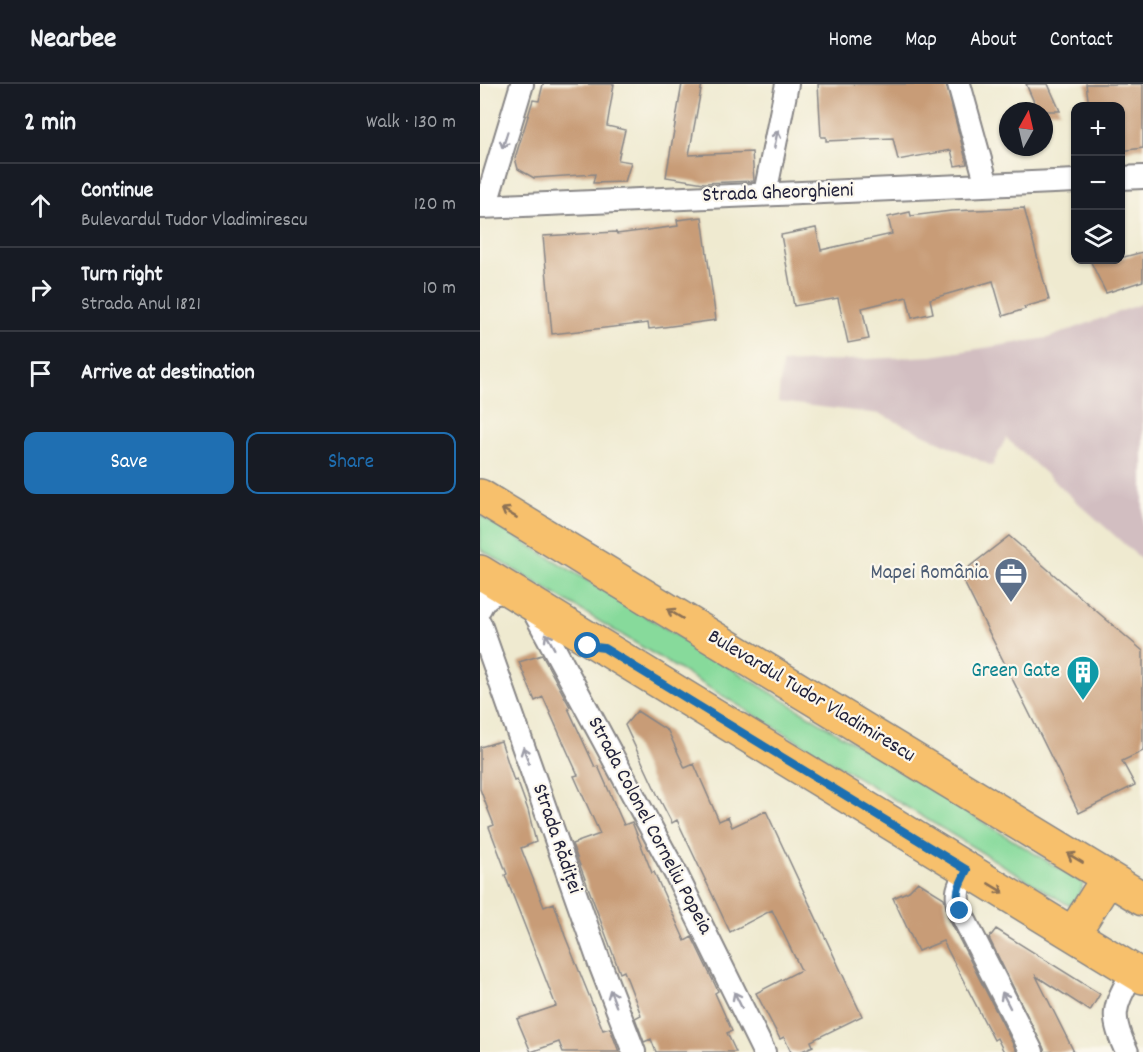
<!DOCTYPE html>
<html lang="en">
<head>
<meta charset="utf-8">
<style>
	:root { --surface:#171b24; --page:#242831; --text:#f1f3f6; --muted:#9ea1a6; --line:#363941; --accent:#1f6fb2 }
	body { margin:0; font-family:Dekko,sans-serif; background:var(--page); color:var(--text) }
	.controls { position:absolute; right:18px; top:18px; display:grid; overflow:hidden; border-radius:12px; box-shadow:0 2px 4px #0004 }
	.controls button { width:54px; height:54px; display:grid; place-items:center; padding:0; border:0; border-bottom:2px solid var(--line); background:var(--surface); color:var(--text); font:30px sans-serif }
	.compass { position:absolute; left:519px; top:18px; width:54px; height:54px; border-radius:50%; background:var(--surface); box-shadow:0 2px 4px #0004; rotate:8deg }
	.stop { position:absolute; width:18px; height:18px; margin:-14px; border:4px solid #1f6fb2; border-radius:50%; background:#fff }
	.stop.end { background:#1f6fb2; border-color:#fff; box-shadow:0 2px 6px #0008 }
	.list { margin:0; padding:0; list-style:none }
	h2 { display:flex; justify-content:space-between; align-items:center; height:78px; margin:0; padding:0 24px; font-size:26px }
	h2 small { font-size:20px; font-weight:400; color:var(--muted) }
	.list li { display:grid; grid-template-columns:39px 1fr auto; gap:18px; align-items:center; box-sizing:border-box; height:84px; padding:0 24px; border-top:2px solid var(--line) }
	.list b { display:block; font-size:22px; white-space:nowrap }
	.list p { margin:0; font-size:20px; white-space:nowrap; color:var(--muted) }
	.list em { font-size:20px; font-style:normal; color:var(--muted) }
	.actions { display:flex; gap:12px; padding:18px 24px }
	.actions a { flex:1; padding:14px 0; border:2px solid var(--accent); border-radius:12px; text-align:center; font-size:21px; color:var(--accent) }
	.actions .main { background:var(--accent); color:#fff }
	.icon { flex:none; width:33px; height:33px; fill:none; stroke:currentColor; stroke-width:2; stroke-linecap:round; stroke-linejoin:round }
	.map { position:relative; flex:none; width:663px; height:968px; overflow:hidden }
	header { display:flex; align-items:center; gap:36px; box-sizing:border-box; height:84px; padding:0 30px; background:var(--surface); border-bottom:2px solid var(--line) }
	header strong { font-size:28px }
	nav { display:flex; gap:33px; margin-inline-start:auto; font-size:21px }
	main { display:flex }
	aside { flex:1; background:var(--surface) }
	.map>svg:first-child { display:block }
	.industrial { fill:#d2bec1 }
	.green { fill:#87da9b; stroke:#547e6b; stroke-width:1.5 }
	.building { fill:#c89c77 }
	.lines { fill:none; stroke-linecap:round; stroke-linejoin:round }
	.street-casing { stroke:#888686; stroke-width:26 }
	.primary-casing { stroke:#888686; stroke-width:36 }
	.street { stroke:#fff; stroke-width:22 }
	.primary { stroke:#f7c06c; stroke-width:33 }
	.oneway { stroke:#9c9ca7 }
	.oneway2 { stroke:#8c7154 }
	.route { stroke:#1f6fb2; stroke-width:8 }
	.labels { text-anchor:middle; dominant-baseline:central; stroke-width:4.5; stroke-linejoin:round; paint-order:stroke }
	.street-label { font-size:21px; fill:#22223b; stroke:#fbf7ec }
	.service-label { font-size:21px; fill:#4e5e75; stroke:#fbf7ec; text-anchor:end }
	.culture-label { font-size:21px; fill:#0d838f; stroke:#fbf7ec; text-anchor:end }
</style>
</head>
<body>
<header>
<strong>Nearbee</strong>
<nav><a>Home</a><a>Map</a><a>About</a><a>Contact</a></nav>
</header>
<main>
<aside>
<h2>2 min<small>Walk · 130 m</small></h2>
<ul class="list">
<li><svg class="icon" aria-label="ahead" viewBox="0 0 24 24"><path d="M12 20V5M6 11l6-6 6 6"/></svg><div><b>Continue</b><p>Bulevardul Tudor Vladimirescu</p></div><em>120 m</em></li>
<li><svg class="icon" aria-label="right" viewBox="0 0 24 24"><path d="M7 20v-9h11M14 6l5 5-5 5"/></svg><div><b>Turn right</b><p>Strada Anul 1821</p></div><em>10 m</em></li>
<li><svg class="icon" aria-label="arrive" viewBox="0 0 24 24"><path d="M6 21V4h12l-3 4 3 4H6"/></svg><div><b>Arrive at destination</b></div></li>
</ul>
<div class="actions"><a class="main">Save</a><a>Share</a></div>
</aside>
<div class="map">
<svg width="663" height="968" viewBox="0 0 663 968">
	<rect width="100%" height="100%" fill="#fbf7ec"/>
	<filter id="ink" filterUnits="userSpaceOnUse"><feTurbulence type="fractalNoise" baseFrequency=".0167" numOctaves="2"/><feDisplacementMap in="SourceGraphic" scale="12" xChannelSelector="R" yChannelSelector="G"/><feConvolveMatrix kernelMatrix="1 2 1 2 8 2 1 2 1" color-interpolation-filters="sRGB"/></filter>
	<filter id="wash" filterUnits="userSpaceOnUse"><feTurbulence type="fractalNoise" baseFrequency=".008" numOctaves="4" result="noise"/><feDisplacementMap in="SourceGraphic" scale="24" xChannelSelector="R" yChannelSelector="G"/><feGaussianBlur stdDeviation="1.35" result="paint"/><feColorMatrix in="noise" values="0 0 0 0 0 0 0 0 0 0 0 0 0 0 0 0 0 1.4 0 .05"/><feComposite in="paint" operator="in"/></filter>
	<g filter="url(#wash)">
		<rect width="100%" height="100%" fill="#efead0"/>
		<path class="industrial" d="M 663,219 L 663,477 L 526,354 L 512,382 L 400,330 L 298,318 L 302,279 L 452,272 L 568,254 Z"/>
		<path class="green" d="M 0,431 L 603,799 L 602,804 L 594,819 L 588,821 L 572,811 L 0,465 Z"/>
		<g id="blocks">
			<path class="building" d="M 63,0 L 134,0 L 127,42 L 145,46 L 138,76 L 151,78 L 145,98 L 113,99 L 115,90 L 54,94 L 38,85 L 35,74 L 53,16 L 59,17 Z
				M 202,0 L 222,0 L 209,71 L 272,68 L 274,97 L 224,99 L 186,93 Z
				M 338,0 L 466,0 L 487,80 L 475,82 L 471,66 L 418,76 L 413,54 L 346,57 L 346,53 L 341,53 Z
				M 546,0 L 568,0 L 580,27 L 558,27 Z
				M 606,0 L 663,0 L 663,64 L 640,67 L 640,22 L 609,22 Z
				M 544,124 L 569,216 L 544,223 L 545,225 L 523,232 L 513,197 L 450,215 L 453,229 L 432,234 L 427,213 L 382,224 L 389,255 L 368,259 L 358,214 L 314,222 L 301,151 L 336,144 L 341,166 L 412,150 L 408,133 L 430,128 L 431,132 L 471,127 Z
				M 222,133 L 236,236 L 169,245 L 168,239 L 72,250 L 63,152 L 136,148 L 137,150 L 198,142 L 197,136 Z
				M 663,168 L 663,197 L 626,209 L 610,176 L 640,176 L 640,174 Z
				M 529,452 L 663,567 L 663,667 L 642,677 L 655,701 L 599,729 L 480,490 Z
				M 62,571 L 90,623 L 88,624 L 115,683 L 118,682 L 144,741 L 152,738 L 172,789 L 174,788 L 205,857 L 212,853 L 238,907 L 235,909 L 252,947 L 247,949 L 256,968 L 176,968 L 171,955 L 164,958 L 155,934 L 161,931 L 144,887 L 140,889 L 92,760 L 120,750 L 94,692 L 98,691 L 71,631 L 63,613 L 55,617 L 39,578 Z
				M 157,627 L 188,647 L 205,684 L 214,680 L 239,737 L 248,733 L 252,743 L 286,727 L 382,932 L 331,957 L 333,962 L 320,968 L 311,968 L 304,953 L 300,955 L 276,909 L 321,886 L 292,826 L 250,848 L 197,736 L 192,739 L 179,714 L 145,641 Z
				M 21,657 L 34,697 L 37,696 L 48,726 L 56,758 L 41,764 L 64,823 L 74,819 L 85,852 L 123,946 L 130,944 L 139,968 L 83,968 L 79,958 L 51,968 L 37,935 L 76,922 L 25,791 L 27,790 L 9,743 L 14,741 L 0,705 L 0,663 Z
				M 438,798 L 464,814 L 468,833 L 537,968 L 524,968 L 517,954 L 514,956 L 463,857 L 438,867 L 413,814 L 429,807 Z
				M 516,845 L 620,910 L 610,927 L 556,892 L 594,968 L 565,968 L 509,854 Z"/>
		</g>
	</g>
	<g filter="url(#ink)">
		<use href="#blocks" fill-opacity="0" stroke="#888686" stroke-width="1.5"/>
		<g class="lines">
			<defs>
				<path id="street" d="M 479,0 L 507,101
					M 640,94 L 663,93
					M 285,110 L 307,0
					M 0,123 L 596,97
					M 5,123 L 42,0
					M 50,520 L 196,790 L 284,968
					M 0,524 C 8,508 18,507 34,509
					M 0,540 L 120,880 L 154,968
					M 487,786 C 478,803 475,809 480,827 L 552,968
					M 647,968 C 628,930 635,922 653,887"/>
				<path id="primary" d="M 0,412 L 663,815
					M 0,488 L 663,893
					M 593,850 L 628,794"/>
			</defs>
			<use href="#street" class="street-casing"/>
			<use href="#primary" class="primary-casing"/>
			<use href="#street" class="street"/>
			<use href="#primary" class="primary"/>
		</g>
		<defs><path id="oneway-shaft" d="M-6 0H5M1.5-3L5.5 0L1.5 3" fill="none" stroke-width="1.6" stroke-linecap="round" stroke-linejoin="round" transform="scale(1.5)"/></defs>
		<g class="oneway">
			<use href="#oneway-shaft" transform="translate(296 55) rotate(-79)"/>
			<use href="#oneway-shaft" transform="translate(25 56) rotate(107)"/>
			<use href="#oneway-shaft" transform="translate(70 557) rotate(-119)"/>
			<use href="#oneway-shaft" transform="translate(46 671) rotate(-109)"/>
			<use href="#oneway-shaft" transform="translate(133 914) rotate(-111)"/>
			<use href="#oneway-shaft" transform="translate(258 916) rotate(-116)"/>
			<use href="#oneway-shaft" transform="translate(526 916) rotate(-117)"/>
		</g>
		<g class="oneway2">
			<use href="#oneway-shaft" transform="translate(29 429) rotate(-149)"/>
			<use href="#oneway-shaft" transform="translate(195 530) rotate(-149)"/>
			<use href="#oneway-shaft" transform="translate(595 774) rotate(-149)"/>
			<use href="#oneway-shaft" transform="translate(516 804) rotate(31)"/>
		</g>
	</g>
	<g class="lines" filter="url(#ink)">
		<path class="route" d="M 108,562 L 124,564 L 487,786 C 478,803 475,809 480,827"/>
	</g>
	<defs>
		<symbol id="office-pin" viewBox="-11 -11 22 30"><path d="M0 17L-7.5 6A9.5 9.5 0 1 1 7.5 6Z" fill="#5c6f8a" stroke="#fbf7ec"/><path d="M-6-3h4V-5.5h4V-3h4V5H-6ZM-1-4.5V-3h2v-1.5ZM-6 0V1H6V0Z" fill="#fff"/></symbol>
		<symbol id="building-pin" viewBox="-11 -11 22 30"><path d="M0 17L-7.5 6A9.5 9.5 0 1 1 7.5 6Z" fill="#0f9aa8" stroke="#fbf7ec"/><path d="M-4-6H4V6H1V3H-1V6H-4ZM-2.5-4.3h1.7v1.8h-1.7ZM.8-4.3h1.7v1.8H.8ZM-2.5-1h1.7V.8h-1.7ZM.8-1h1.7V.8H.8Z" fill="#fff"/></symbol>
	</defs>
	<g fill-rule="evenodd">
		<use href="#office-pin" x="512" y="471" width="38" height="52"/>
		<use href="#building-pin" x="584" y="569" width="38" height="52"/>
	</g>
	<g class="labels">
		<g class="street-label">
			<text transform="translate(298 110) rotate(-2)">Strada Gheorghieni</text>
			<text transform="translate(331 613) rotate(31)">Bulevardul Tudor Vladimirescu</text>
			<text transform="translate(169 742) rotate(62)">Strada Colonel Corneliu Popeia</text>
			<text transform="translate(76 755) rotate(71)">Strada Rădiței</text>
		</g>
		<g class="service-label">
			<text x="508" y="490">Mapei România</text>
		</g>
		<g class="culture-label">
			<text x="580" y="588">Green Gate</text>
		</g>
	</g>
</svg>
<div class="controls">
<button>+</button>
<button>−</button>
<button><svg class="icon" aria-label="layers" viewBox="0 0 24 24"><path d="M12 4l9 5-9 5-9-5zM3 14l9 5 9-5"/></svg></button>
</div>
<svg class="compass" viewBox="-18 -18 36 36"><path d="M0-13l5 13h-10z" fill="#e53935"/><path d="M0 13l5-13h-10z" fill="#9ea1a6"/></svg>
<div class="stop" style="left:108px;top:562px"></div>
<div class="stop end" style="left:480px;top:827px"></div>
</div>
</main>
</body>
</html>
